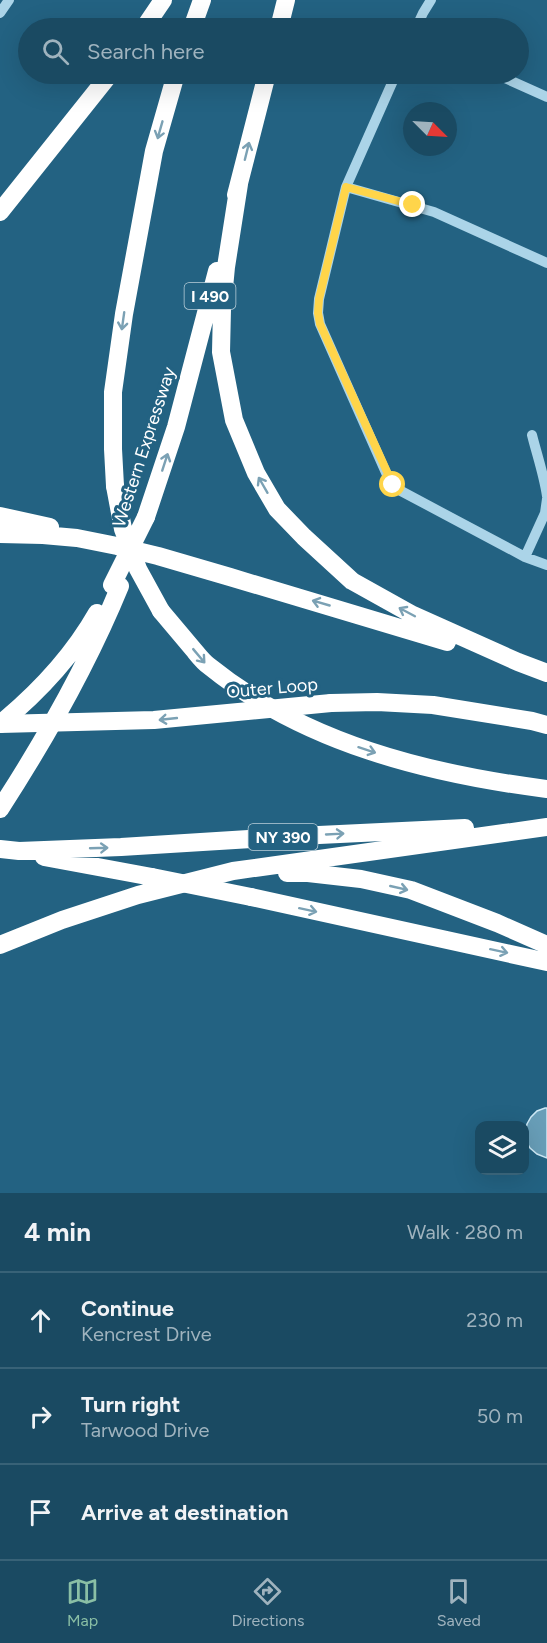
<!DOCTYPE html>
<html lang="en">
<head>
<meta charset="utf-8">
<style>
	:root { --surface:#1a4a62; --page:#27546b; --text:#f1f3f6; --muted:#9fb3be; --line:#386277; --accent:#8abfa5 }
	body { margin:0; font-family:Figtree,sans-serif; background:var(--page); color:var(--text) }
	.controls { position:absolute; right:18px; bottom:18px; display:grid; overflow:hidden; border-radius:12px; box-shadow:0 6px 24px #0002 }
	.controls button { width:54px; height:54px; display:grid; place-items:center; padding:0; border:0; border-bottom:2px solid var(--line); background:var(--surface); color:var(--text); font:30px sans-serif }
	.compass { position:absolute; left:403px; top:102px; width:54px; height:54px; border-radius:50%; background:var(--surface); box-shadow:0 6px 24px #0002; rotate:114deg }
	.stop { position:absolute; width:18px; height:18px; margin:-14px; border:4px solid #ffd54a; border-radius:50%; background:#fff }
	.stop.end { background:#ffd54a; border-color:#fff; box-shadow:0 2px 6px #0008 }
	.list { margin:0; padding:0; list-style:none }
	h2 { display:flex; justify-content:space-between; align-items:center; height:78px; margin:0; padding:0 24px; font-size:26px }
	h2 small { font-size:20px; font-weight:400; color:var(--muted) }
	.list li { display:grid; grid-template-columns:39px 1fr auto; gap:18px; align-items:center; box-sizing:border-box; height:96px; padding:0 24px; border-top:2px solid var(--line) }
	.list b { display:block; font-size:22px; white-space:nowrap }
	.list p { margin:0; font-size:20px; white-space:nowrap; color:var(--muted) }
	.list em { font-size:20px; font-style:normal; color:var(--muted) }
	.icon { flex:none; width:33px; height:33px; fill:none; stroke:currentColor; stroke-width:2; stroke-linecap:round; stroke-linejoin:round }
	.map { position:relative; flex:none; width:547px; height:1193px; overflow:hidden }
	.search { position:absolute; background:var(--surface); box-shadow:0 6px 24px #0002; left:18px; right:18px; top:18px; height:66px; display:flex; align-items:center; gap:15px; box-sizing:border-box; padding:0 21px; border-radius:33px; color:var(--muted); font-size:22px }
	.sheet { height:366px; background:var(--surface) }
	nav { display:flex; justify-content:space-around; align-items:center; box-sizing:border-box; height:84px; border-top:2px solid var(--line); background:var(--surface); font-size:16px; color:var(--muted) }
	nav a { display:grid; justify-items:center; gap:3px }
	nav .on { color:var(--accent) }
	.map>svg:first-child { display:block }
	.building { fill:#689eb8; stroke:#cee9f6; stroke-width:1.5 }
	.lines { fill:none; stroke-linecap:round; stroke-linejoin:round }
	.minor { stroke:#abd4e8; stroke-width:10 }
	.highway { stroke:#fff; stroke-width:18 }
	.highway-bridge { stroke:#fff; stroke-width:18 }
	.oneway { stroke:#7ba1b4 }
	.route { stroke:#ffd54a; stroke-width:8 }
	.labels { text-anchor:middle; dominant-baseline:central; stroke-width:6; stroke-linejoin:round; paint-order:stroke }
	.shield { fill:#236282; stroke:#bdd0da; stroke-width:1.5 }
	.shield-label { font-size:16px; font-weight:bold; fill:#fff }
	.street-label { font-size:18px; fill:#fff; stroke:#236282 }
</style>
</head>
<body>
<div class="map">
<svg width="547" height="1193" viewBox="0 0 547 1193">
	<rect width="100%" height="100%" fill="#236282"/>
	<path class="building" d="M 545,1108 L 547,1108 L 547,1158 L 537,1154 L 530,1148 L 526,1141 L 525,1132 L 527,1124 L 531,1117 L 537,1111 Z"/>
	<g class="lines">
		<path class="minor" d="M 0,13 L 9,0
			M 416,28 L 423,13 L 431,0
			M 396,74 L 346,187 L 319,299 L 318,313 L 320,324 L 387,475 L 393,485 L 401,491 L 525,557 L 547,565
			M 496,74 L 547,97
			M 346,187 L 434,212 L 547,263
			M 532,435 C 537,455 544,475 547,496
			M 525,557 L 545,513 L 547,499"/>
		<path class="highway" d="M 144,28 L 163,0
			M 192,28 L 202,0
			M 279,28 L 286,0
			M 239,184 L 226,267 L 222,309 L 221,352 L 234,420 L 256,473 L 277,509 L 304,537 L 352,581 L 413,615 L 518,662 L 547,673
			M 236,195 L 267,74
			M 0,212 L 110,74
			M 115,486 L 113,449 L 113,392 L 124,314 L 154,151 L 176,74
			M 0,516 L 50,527
			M 146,517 L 176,427 L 217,271
			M 0,534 L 43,535 L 77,538 L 117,546 L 158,556 L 230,577 L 447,642
			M 161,611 C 172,624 183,637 193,649 C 198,655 203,662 209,666 C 304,743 428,774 547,789
			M 331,703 L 377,702 L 433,705 L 532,721 L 547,725
			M 0,724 C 39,692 72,657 97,613
			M 0,809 C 46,738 88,664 120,586
			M 0,849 L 19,851 L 121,847 L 298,836 L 465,828
			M 44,857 L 152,877
			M 287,873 L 308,873 L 361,879 L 411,890 L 497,923 L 547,945
			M 251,897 L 547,962
			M 0,945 L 62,920 L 138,895 L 233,871 L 547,827"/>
		<path class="highway-bridge" d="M 115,486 L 123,529 L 138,569 L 161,611
			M 112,585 L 146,517
			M 0,724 L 154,720 L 331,703
			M 152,877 L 251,897"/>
	</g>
	<defs><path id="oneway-shaft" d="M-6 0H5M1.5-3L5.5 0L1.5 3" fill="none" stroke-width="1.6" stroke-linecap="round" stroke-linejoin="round" transform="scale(1.5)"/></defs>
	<g class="oneway">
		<use href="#oneway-shaft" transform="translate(160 130) rotate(106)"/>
		<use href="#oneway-shaft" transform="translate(247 151) rotate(-76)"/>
		<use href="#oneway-shaft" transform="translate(123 321) rotate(98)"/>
		<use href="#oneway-shaft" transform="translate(165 462) rotate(-72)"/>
		<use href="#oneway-shaft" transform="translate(263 485) rotate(-120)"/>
		<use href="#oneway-shaft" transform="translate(321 603) rotate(-164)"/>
		<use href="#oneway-shaft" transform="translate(407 612) rotate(-152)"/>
		<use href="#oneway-shaft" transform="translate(199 656) rotate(50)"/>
		<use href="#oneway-shaft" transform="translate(168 719) rotate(174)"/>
		<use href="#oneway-shaft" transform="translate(367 750) rotate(18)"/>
		<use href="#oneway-shaft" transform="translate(335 834) rotate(-3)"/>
		<use href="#oneway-shaft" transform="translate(99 848) rotate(-2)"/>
		<use href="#oneway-shaft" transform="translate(399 888) rotate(13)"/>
		<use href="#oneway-shaft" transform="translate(308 910) rotate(12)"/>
		<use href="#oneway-shaft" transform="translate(499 951) rotate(12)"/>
	</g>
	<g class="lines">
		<path class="route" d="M 393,485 L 320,324 L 318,313 L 319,299 L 346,187 L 413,205"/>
	</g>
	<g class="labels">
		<g class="shield">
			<rect x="184.5" y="283" width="51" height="26" rx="4.5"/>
			<rect x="248.5" y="824" width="69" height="26" rx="4.5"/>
		</g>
		<g class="shield-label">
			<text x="210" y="296">I 490</text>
			<text x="283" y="837">NY 390</text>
		</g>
		<g class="street-label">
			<text transform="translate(144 447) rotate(-72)">Western Expressway</text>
			<text transform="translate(272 688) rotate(-5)">Outer Loop</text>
		</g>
	</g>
</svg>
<div class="controls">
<button><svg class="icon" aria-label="layers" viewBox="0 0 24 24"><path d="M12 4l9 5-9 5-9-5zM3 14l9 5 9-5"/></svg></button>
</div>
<svg class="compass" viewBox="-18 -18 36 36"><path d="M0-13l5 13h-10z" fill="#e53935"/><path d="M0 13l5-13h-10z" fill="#9fb3be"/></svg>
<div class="stop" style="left:393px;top:485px"></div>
<div class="stop end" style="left:413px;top:205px"></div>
<div class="search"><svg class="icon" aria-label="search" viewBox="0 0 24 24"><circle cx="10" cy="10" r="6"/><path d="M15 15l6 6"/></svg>Search here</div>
</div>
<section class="sheet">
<h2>4 min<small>Walk · 280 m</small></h2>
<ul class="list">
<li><svg class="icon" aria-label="ahead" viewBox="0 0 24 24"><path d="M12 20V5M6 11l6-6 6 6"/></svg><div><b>Continue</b><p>Kencrest Drive</p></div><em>230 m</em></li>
<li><svg class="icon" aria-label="right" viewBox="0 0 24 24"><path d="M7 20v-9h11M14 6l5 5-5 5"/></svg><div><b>Turn right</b><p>Tarwood Drive</p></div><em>50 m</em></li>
<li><svg class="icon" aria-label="arrive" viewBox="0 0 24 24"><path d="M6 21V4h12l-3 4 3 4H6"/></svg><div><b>Arrive at destination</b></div></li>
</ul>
</section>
<nav>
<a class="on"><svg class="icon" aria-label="map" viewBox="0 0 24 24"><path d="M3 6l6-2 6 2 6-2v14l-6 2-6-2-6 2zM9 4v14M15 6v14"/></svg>Map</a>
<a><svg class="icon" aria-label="directions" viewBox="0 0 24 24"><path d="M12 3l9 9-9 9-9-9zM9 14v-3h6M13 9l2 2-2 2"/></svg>Directions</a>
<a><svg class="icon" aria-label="saved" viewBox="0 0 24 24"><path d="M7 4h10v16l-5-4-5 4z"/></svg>Saved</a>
</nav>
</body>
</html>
